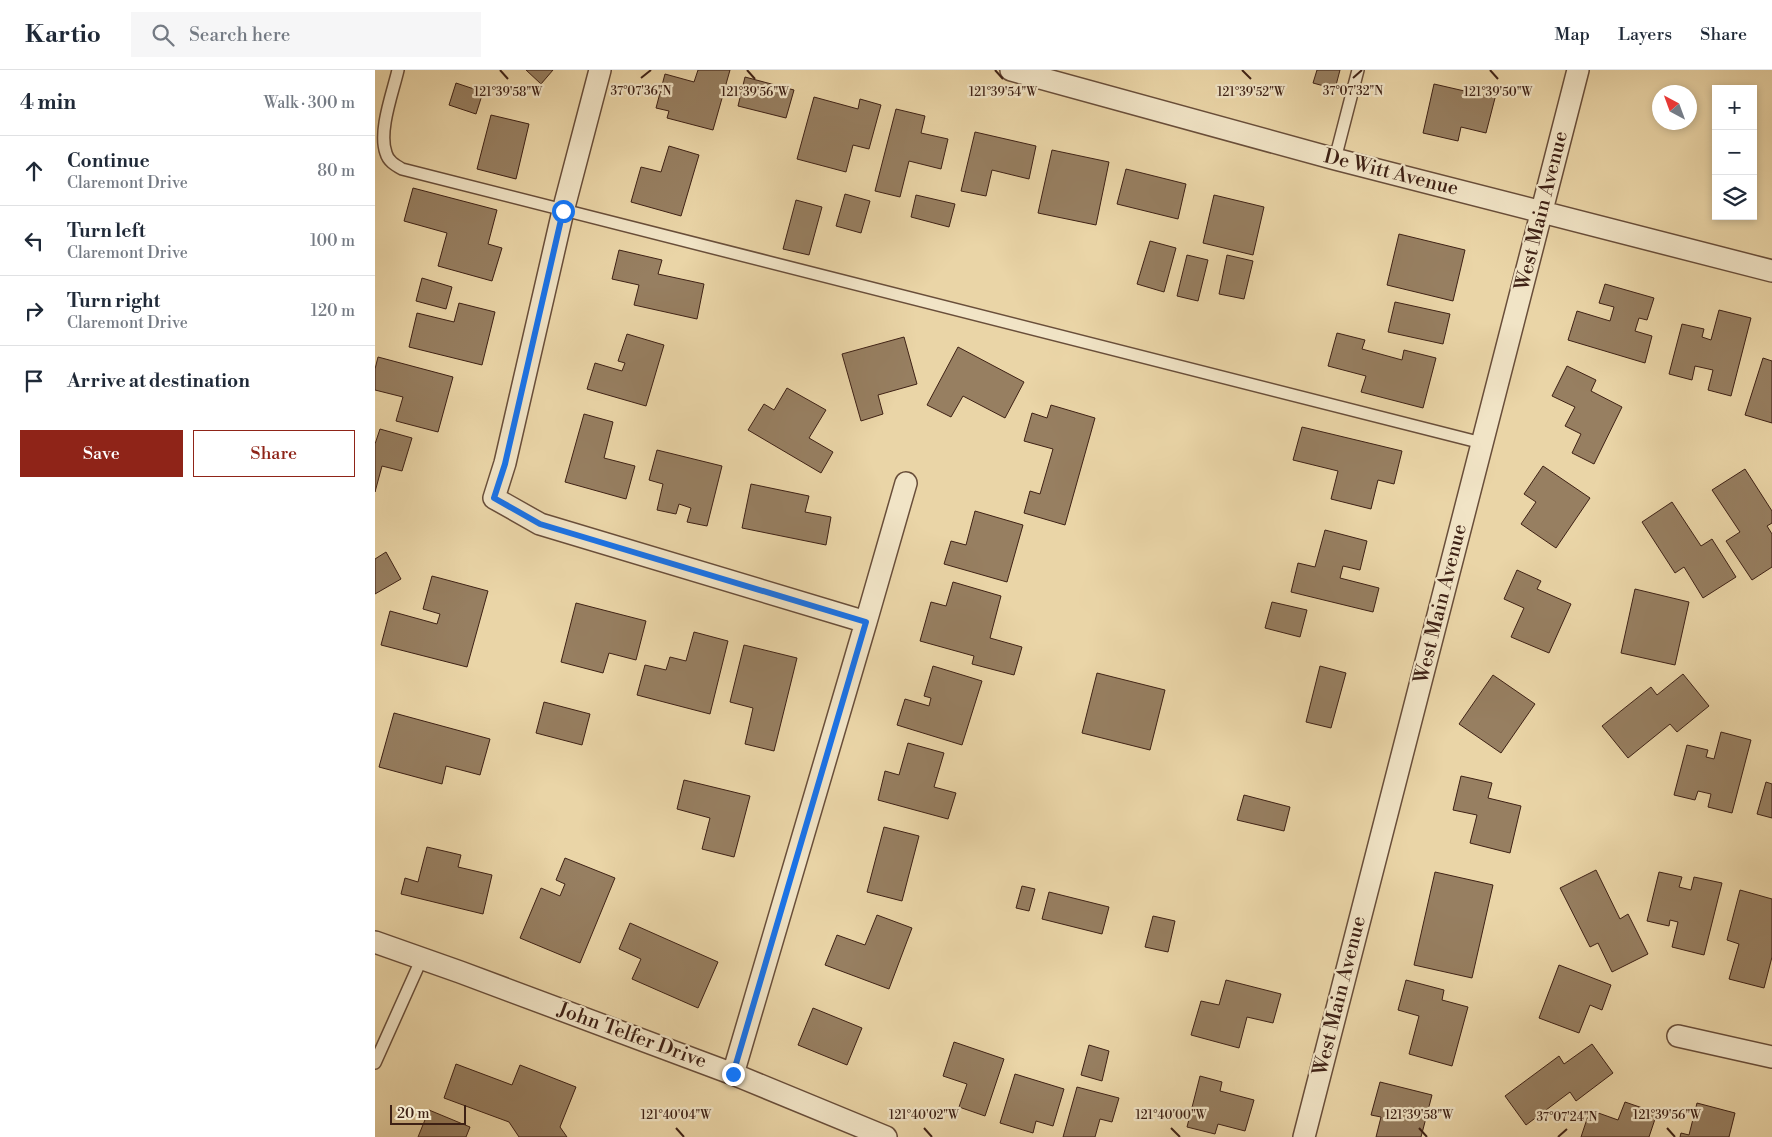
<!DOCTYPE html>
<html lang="en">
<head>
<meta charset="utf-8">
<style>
	:root { --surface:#fff; --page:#f6f6f7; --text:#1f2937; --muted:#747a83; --line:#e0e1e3; --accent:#8f2418 }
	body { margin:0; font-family:"Libre Bodoni",serif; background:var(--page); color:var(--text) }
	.controls { position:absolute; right:15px; top:15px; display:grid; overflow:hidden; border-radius:0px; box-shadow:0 2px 8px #0003 }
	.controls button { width:45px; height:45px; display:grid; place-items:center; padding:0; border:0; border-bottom:1px solid var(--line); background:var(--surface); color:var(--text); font:25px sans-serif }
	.compass { position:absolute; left:1277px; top:15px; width:45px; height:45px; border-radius:50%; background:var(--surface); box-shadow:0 2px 8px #0003; rotate:319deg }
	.scale { position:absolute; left:15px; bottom:12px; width:76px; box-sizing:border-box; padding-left:5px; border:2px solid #3e2115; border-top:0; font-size:14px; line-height:18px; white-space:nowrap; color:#3e2115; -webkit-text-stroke:4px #f1e4c6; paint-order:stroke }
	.stop { position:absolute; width:15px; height:15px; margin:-11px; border:4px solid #1a73e8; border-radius:50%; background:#fff }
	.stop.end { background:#1a73e8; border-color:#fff; box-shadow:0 1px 5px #0008 }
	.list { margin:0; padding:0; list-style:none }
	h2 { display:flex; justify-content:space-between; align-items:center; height:65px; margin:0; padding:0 20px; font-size:21px }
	h2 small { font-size:16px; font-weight:400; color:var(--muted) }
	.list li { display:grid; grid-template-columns:32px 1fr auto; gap:15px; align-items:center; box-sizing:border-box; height:70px; padding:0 20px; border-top:1px solid var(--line) }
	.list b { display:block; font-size:19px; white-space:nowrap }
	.list p { margin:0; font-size:16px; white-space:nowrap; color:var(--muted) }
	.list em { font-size:16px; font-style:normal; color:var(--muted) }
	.actions { display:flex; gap:10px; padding:15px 20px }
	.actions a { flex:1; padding:11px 0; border:1px solid var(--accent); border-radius:0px; text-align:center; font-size:18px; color:var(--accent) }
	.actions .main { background:var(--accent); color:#fff }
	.icon { flex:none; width:28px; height:28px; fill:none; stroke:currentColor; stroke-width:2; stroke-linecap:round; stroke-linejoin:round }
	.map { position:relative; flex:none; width:1397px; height:1067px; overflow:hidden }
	header { display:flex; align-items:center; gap:30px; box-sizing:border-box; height:70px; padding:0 25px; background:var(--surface); border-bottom:1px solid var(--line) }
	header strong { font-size:24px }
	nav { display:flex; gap:28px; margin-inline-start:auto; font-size:18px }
	.search { width:350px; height:45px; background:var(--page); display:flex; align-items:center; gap:12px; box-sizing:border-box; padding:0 18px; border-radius:0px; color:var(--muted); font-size:19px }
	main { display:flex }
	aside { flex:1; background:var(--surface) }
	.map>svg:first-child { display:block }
	.building { fill:#977f61; stroke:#3e2115 }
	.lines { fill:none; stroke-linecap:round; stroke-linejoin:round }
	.service-casing { stroke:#694e3a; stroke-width:14 }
	.minor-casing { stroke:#694e3a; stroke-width:24 }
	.service { stroke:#f1e4c6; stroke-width:11 }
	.minor { stroke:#f1e4c6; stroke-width:21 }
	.route { stroke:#1a73e8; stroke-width:6 }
	.ticks { fill:none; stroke:#3e2115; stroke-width:2 }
	.labels { text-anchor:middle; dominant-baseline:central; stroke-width:4.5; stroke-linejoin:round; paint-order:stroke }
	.street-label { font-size:20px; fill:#3e2115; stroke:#f1e4c6 }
	.ticks-label { font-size:12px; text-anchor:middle; fill:#3e2115; stroke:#f1e4c6; stroke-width:4.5; stroke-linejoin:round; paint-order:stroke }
</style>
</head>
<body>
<header>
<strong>Kartio</strong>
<div class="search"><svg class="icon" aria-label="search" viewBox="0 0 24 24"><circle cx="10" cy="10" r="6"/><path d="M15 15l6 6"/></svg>Search here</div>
<nav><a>Map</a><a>Layers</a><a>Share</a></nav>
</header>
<main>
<aside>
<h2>4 min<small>Walk · 300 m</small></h2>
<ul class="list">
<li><svg class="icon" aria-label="ahead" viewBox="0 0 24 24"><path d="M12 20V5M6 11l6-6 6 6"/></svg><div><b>Continue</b><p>Claremont Drive</p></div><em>80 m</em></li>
<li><svg class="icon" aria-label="left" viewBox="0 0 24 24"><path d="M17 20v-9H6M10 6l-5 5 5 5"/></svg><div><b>Turn left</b><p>Claremont Drive</p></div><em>100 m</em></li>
<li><svg class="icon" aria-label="right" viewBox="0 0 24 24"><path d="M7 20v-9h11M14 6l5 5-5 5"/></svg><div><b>Turn right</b><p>Claremont Drive</p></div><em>120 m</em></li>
<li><svg class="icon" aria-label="arrive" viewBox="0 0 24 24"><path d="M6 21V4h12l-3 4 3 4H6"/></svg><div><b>Arrive at destination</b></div></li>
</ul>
<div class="actions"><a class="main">Save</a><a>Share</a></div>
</aside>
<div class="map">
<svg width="1397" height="1067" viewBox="0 0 1397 1067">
	<rect width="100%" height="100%" fill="#ead5a7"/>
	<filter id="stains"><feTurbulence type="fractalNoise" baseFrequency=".004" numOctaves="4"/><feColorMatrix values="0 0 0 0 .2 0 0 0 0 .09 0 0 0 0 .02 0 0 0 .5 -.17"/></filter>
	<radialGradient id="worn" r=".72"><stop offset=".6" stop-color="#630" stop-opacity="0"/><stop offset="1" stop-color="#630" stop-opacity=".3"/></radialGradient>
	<path class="building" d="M 151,0 L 178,0 L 166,14 Z
		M 323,0 L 355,0 L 338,60 L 292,48 L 294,41 L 281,38 L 290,4 L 319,12 Z
		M 942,0 L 965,0 L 960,19 L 938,13 Z
		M 370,7 L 419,20 L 411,48 L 363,36 Z
		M 81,13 L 108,22 L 101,44 L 74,35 Z
		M 1059,14 L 1120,28 L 1111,63 L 1086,57 L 1083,71 L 1048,63 Z
		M 439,27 L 483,39 L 485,29 L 506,35 L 494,79 L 478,75 L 471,102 L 422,89 Z
		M 521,39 L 550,46 L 546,63 L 573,69 L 566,99 L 534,91 L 525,127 L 500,121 Z
		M 116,45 L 154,54 L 141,109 L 102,99 Z
		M 600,62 L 661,76 L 654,109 L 617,100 L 611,126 L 586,121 Z
		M 294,76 L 324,85 L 306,146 L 256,132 L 266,97 L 286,102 Z
		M 677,80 L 734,92 L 721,155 L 663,143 Z
		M 751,99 L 811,114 L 803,149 L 742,134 Z
		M 38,118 L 122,140 L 113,174 L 127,178 L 117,211 L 63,196 L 72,163 L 29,151 Z
		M 470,124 L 495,131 L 486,163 L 461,156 Z
		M 541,125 L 580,134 L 574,157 L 536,147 Z
		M 839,125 L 889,137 L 878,185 L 828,173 Z
		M 421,130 L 447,137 L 434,185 L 408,179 Z
		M 1024,164 L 1090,180 L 1078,231 L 1012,215 Z
		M 775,171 L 801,178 L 789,222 L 762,214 Z
		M 244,180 L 287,190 L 283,204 L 329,214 L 322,249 L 259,235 L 264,215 L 237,209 Z
		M 812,185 L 833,190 L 823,231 L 802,226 Z
		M 852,185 L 878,191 L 869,229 L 844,224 Z
		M 47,208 L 77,217 L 71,239 L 41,231 Z
		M 1230,214 L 1279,228 L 1272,250 L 1264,248 L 1260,261 L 1277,266 L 1270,293 L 1193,270 L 1202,241 L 1235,251 L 1239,237 L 1224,233 Z
		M 1020,232 L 1075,244 L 1068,274 L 1013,262 Z
		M 84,233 L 120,242 L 107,295 L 34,277 L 42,243 L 79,252 Z
		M 1344,240 L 1376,248 L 1356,326 L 1333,320 L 1338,300 L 1320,296 L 1317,310 L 1294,304 L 1307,254 L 1329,259 L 1327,267 L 1336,270 Z
		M 962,263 L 990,270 L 987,279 L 1027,290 L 1029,280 L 1061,288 L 1048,338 L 986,322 L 991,306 L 953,296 Z
		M 252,264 L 289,275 L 271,336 L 212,319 L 220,293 L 247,301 L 250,293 L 243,291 Z
		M 529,267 L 542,314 L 503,325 L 508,344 L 486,351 L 467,284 Z
		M 583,277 L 649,312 L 630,348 L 588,326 L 576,347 L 552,335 Z
		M 3,287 L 78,307 L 63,362 L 21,351 L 28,327 L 0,320 L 0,299 Z
		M 1388,288 L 1397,291 L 1397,353 L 1370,345 Z
		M 1192,296 L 1221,310 L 1216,321 L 1247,337 L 1219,394 L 1197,383 L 1206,364 L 1190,356 L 1200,337 L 1177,326 Z
		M 412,318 L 451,340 L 434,368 L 458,382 L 446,403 L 373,360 L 389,334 L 399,340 Z
		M 676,335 L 720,348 L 690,455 L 649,443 L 655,421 L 665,424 L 678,379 L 649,371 L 657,343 L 672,348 Z
		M 209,344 L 238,352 L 229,388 L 260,396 L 251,429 L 190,412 Z
		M 927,357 L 1027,381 L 1019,414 L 1003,410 L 996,439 L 956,429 L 963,401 L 918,390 Z
		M 5,359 L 37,368 L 27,401 L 7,396 L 0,422 L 0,374 Z
		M 282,380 L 347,396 L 332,456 L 312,452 L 316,438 L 304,434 L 301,444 L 282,440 L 288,414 L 274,410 Z
		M 1168,396 L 1215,428 L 1181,478 L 1146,454 L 1161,432 L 1149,424 Z
		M 1370,399 L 1397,441 L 1397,453 L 1392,456 L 1397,464 L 1397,497 L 1377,510 L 1351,471 L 1365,462 L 1337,420 Z
		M 376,414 L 434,426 L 430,442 L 456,447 L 451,475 L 367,458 Z
		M 1297,432 L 1326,476 L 1337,469 L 1361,507 L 1328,528 L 1309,497 L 1300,503 L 1267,452 Z
		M 600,441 L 648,455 L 632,512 L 569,494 L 576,471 L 591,475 Z
		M 950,460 L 992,471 L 985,500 L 968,496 L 965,508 L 1004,518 L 998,542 L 916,522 L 923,493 L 940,497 Z
		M 11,482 L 26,509 L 0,524 L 0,489 Z
		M 1142,500 L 1166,511 L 1162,519 L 1196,534 L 1174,583 L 1136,567 L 1149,538 L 1129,529 Z
		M 57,506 L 113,521 L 92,597 L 6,575 L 15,541 L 62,554 L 65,544 L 48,539 Z
		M 578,512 L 626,526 L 615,568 L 647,577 L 639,605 L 597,594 L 599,586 L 545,571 L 556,532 L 571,536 Z
		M 1260,519 L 1314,532 L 1300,595 L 1246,583 Z
		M 897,532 L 932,540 L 925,567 L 890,558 Z
		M 201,533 L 271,551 L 261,590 L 234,583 L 228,603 L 186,592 Z
		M 319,562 L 353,571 L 335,644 L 262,625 L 270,595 L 291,600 L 295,587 L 311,591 Z
		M 369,575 L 422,588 L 399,681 L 370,674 L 378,638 L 355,632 Z
		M 558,596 L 607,611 L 587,675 L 522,655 L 530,629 L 554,636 L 556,628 L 549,626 Z
		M 945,596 L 971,603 L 956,658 L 931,652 Z
		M 722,603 L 790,620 L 775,680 L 707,663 Z
		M 1308,604 L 1334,636 L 1302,662 L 1295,654 L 1253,688 L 1227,656 L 1276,617 L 1282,625 Z
		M 1118,605 L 1160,634 L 1126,683 L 1084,654 Z
		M 169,632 L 215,644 L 207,675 L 161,663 Z
		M 19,643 L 115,669 L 105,705 L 71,696 L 67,714 L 4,697 Z
		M 1346,662 L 1376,670 L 1357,743 L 1333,737 L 1336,724 L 1323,721 L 1320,730 L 1299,725 L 1312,675 L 1333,680 L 1331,687 L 1339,689 Z
		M 533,673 L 569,683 L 559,717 L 581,723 L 573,749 L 503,730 L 510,701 L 524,705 Z
		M 1086,706 L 1117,713 L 1113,728 L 1146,736 L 1135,783 L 1095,773 L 1102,745 L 1078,740 Z
		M 309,710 L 375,726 L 359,787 L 327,779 L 335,748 L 302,739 Z
		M 1391,712 L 1397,714 L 1397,748 L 1382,744 Z
		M 869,725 L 915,737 L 909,761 L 862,750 Z
		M 509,757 L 544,766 L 527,831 L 492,822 Z
		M 52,777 L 86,785 L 83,797 L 117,805 L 108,844 L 26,824 L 30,808 L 43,812 Z
		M 190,788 L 240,808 L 205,893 L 145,868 L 166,818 L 185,826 L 190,814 L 181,810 Z
		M 1221,800 L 1245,849 L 1253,844 L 1273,884 L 1237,902 L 1223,873 L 1215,877 L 1185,818 Z
		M 1060,802 L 1118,815 L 1097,908 L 1039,895 Z
		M 1284,802 L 1307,807 L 1304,817 L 1316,820 L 1319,807 L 1347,813 L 1329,885 L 1297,877 L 1303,852 L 1295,850 L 1294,856 L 1272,851 Z
		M 647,816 L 660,819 L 654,841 L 641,838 Z
		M 1365,820 L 1397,829 L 1397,887 L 1389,918 L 1354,909 L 1364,874 L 1352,870 Z
		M 674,822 L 734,837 L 727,864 L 667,849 Z
		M 502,845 L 537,858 L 514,919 L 450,895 L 462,865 L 490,875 Z
		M 778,846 L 800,851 L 793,882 L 770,877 Z
		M 255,853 L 343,892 L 323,938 L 257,909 L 266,889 L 244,879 Z
		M 1184,895 L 1236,915 L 1227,940 L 1215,935 L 1204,963 L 1164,948 Z
		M 851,910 L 906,924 L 898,953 L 872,947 L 864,978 L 816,965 L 826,931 L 844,935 Z
		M 1031,910 L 1069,920 L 1067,930 L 1093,937 L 1077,996 L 1034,984 L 1044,946 L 1023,940 Z
		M 438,938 L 487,958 L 472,995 L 423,975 Z
		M 579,972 L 629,989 L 610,1046 L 584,1037 L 592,1014 L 568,1006 Z
		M 1217,974 L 1238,1003 L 1201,1031 L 1195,1022 L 1151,1055 L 1130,1026 L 1184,986 L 1189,994 Z
		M 714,975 L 734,981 L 727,1011 L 706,1005 Z
		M 81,994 L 137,1015 L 145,995 L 201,1017 L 185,1057 L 192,1067 L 144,1067 L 134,1052 L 69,1028 Z
		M 640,1004 L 689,1019 L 678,1056 L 661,1051 L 658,1063 L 625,1053 Z
		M 825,1006 L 847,1012 L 845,1021 L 879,1030 L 870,1061 L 843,1054 L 840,1064 L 812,1057 Z
		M 1005,1012 L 1057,1025 L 1046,1067 L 1001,1067 L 1006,1047 L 996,1045 Z
		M 702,1017 L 744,1028 L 737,1052 L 725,1049 L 720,1067 L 688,1067 Z
		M 1250,1032 L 1282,1043 L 1274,1067 L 1206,1067 L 1215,1040 L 1243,1050 Z
		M 1322,1033 L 1360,1043 L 1354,1067 L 1305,1067 L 1306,1063 L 1314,1065 Z
		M 54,1040 L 95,1057 L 91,1067 L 43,1067 Z"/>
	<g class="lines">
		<defs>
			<path id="service" d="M 23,0 C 18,22 3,61 11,83 C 13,91 20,95 27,99 L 1107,373
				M 960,89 L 983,0
				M 0,993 L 47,888"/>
			<path id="minor" d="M 225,0 L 188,141 L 130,393 L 119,428 L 165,454 L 491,552 L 358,1004
				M 636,0 L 960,89 L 1397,201
				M 491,552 L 531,413
				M 0,872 L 85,902 L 358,1004 L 511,1067
				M 1303,966 L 1397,987
				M 929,1067 L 1203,0"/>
		</defs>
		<use href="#service" class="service-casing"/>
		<use href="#minor" class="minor-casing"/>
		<use href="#service" class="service"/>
		<use href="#minor" class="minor"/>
	</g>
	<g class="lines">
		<path class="route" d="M 188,141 L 130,394 L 119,428 L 165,454 L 491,552 L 358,1004"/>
	</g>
	<path class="ticks" d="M 125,0 L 133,9M 372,0 L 380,9M 620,0 L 628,9M 867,0 L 876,9M 1115,0 L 1123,9M 266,8 L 276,0M 978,8 L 987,0M 301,1058 L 309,1067M 549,1058 L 557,1067M 796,1058 L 805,1067M 1044,1058 L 1052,1067M 1292,1058 L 1300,1067M 1183,1067 L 1192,1059"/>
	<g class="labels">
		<g class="street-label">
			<text transform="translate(1016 103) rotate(14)">De Witt Avenue</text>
			<text transform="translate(1167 141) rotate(-76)">West Main Avenue</text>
			<text transform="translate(1066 534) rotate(-76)">West Main Avenue</text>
			<text transform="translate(965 926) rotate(-76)">West Main Avenue</text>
			<text transform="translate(257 966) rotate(20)">John Telfer Drive</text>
		</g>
	</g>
	<g class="ticks-label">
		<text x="266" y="25">37°07'36"N</text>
		<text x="978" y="25">37°07'32"N</text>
		<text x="133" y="26">121°39'58"W</text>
		<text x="380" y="26">121°39'56"W</text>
		<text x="628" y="26">121°39'54"W</text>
		<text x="876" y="26">121°39'52"W</text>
		<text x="1123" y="26">121°39'50"W</text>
		<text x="301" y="1049">121°40'04"W</text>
		<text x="549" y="1049">121°40'02"W</text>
		<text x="796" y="1049">121°40'00"W</text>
		<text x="1044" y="1049">121°39'58"W</text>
		<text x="1292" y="1049">121°39'56"W</text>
		<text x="1192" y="1051">37°07'24"N</text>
	</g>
	<rect width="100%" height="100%" filter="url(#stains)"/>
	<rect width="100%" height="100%" fill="url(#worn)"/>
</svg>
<div class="controls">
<button>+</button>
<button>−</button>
<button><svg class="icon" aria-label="layers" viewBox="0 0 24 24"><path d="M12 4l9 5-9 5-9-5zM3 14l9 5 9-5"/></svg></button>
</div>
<svg class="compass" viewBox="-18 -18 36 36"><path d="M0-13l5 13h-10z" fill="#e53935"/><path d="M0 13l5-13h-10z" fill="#747a83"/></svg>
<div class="scale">20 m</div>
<div class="stop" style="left:188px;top:141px"></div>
<div class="stop end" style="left:358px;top:1004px"></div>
</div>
</main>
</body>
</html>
